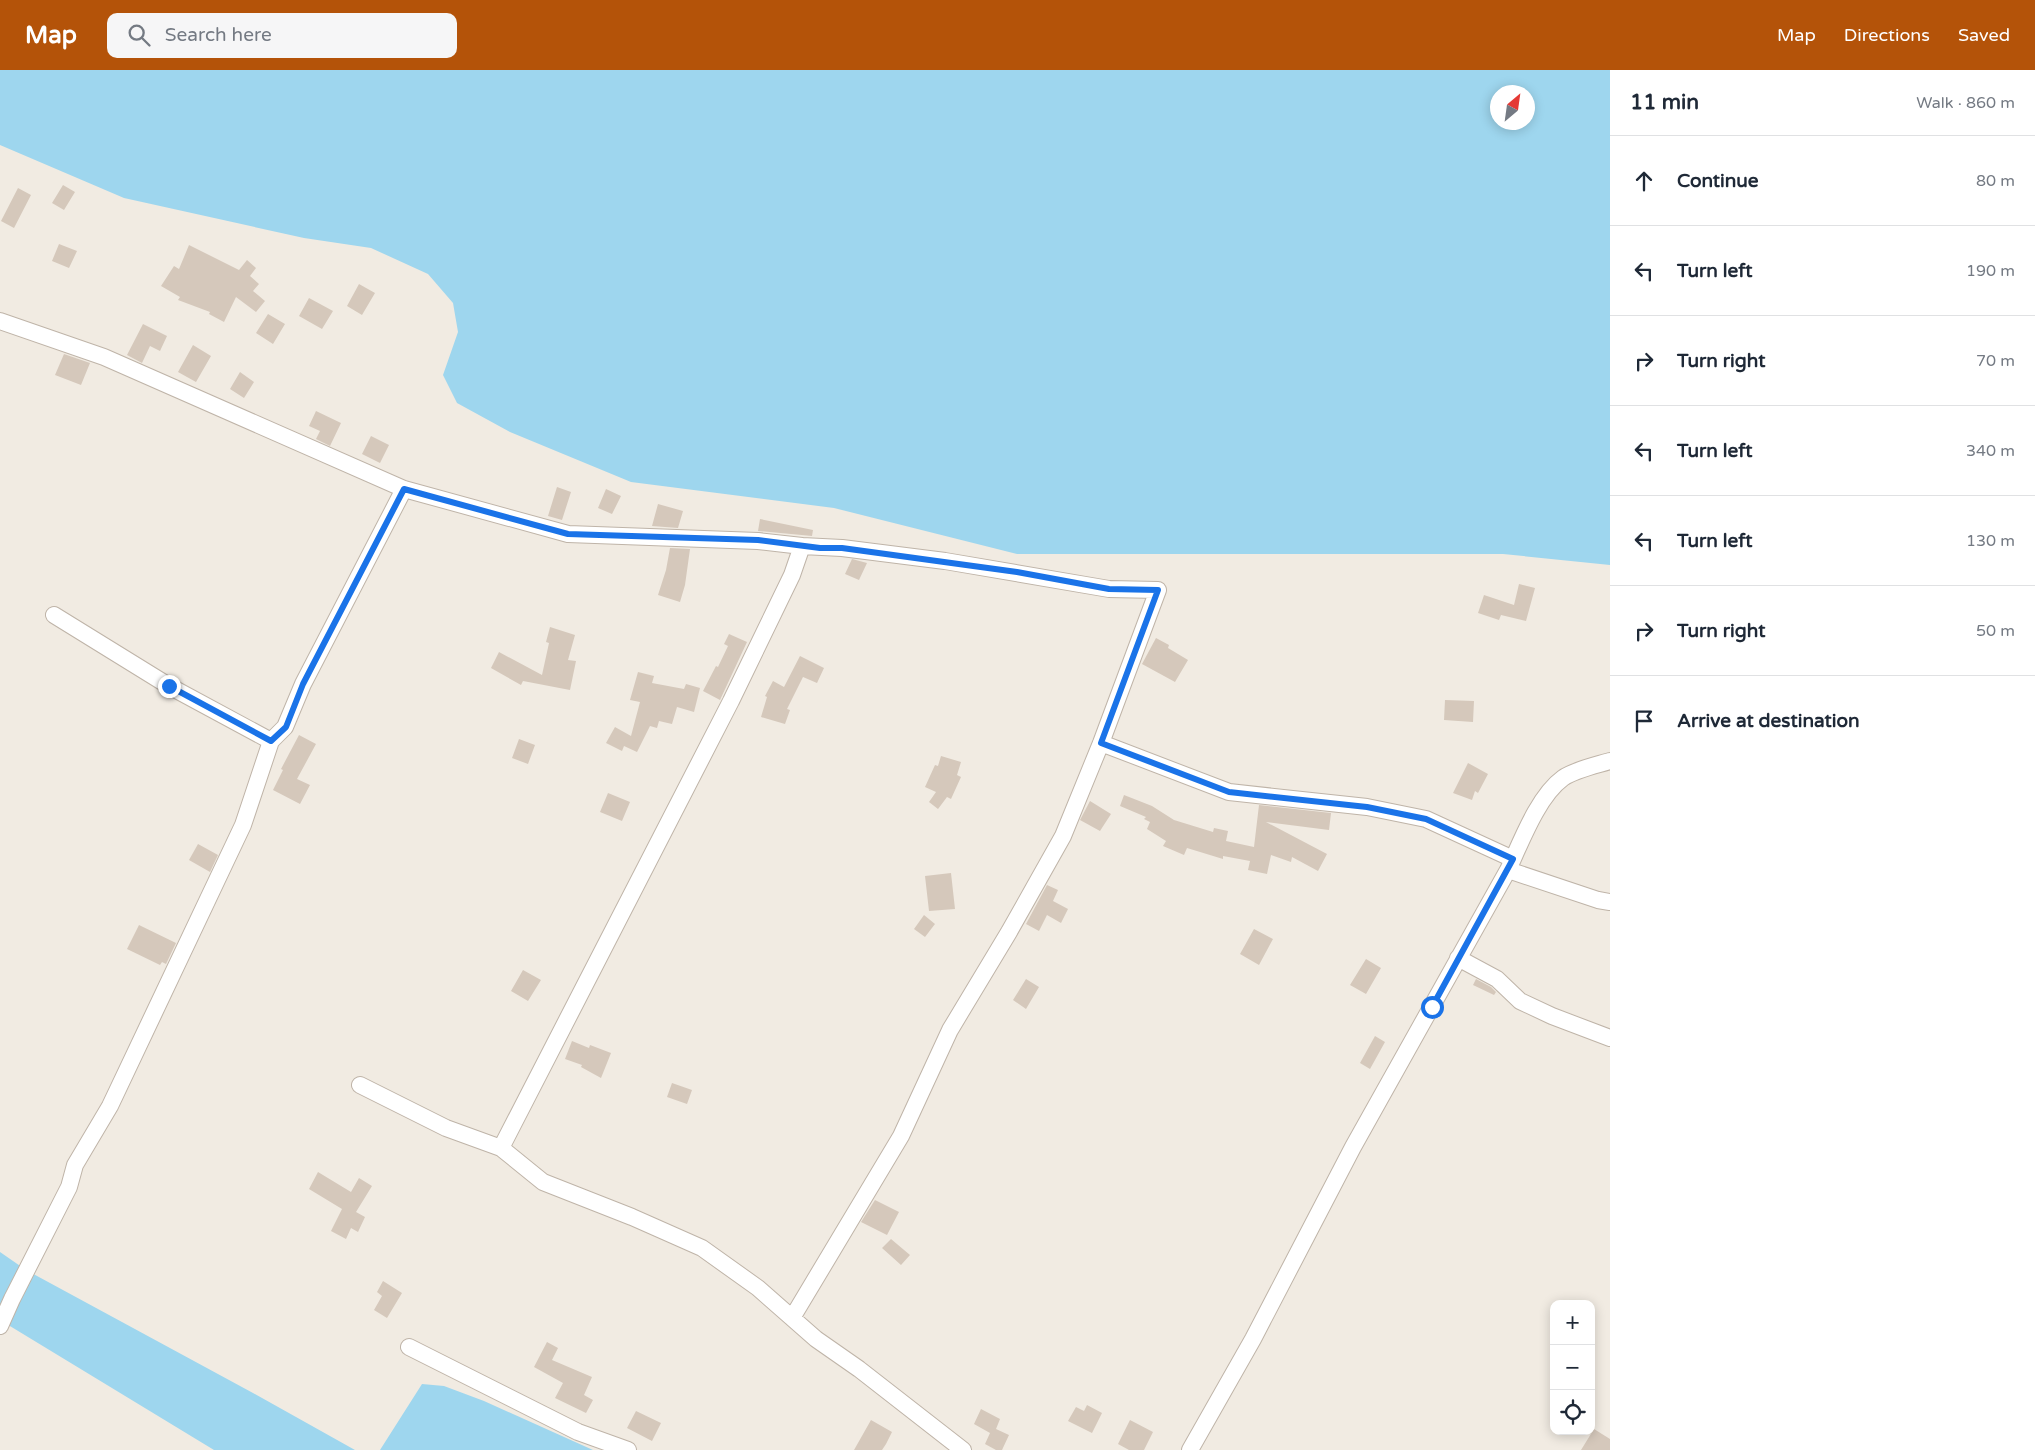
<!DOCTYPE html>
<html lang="en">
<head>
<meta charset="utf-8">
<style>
	:root { --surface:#fff; --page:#f6f6f7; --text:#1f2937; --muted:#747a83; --line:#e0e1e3; --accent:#b45309 }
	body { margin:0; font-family:"Varela Round",sans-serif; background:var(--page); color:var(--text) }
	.controls { position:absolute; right:15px; bottom:15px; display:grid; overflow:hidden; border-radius:10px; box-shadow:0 2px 12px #0003 }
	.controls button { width:45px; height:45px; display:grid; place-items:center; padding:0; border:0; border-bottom:1px solid var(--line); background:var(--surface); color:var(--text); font:25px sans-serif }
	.compass { position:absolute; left:1490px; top:15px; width:45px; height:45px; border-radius:50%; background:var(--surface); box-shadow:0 2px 12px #0003; rotate:29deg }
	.stop { position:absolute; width:15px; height:15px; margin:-11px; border:4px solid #1a73e8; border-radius:50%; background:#fff }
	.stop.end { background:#1a73e8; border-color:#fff; box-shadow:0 1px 5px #0008 }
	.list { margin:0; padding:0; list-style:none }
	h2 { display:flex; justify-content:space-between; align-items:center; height:65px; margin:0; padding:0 20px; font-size:21px }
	h2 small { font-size:16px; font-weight:400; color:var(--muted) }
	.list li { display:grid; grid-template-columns:32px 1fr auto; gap:15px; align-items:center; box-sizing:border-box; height:90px; padding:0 20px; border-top:1px solid var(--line) }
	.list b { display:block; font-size:19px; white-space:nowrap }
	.list em { font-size:16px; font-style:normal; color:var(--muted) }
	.icon { flex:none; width:28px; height:28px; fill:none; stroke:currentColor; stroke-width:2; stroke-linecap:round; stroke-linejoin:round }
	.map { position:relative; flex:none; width:1610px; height:1380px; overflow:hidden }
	header { display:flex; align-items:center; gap:30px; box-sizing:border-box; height:70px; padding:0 25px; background:var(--accent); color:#fff }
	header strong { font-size:24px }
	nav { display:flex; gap:28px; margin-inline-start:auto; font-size:18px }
	.search { width:350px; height:45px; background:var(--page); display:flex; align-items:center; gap:12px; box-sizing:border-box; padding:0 18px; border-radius:10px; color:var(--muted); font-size:19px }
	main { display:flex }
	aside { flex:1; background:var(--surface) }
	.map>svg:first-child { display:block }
	.water { fill:#9ed6ee; fill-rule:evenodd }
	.building { fill:#d5c8bb }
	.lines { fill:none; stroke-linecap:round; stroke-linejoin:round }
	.minor-casing { stroke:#bfb4a8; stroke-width:18 }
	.minor { stroke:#fff; stroke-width:16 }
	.route { stroke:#1a73e8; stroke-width:6 }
</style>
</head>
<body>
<header>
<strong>Map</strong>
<div class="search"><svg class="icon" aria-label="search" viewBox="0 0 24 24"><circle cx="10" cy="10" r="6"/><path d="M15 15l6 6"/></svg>Search here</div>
<nav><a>Map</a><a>Directions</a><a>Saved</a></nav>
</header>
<main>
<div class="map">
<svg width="1610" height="1380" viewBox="0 0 1610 1380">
	<rect width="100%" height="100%" fill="#f1ebe2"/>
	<path class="water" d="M 0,0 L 1610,0 L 1610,495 L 1503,484 L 1017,484 L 834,438 L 631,412 L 510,362 L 457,333 L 443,305 L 458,262 L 453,233 L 428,204 L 371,178 L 304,168 L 124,128 L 0,75 ZM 1498,22 L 1528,22 L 1528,52 L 1498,52 Z
		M 0,1182 L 26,1200 L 253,1323 L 355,1380 L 214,1380 L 0,1250 Z
		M 422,1314 L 444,1316 L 484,1331 L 593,1380 L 380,1380 Z"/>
	<path class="building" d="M 63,115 L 75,122 L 64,140 L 52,133 Z
		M 18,118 L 31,125 L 14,158 L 1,151 Z
		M 59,174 L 77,181 L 69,198 L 52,191 Z
		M 189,175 L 239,200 L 247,190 L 256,198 L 250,206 L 259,214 L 253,221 L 265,231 L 256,242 L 236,227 L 224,252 L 209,244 L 210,242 L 178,230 L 180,227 L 161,216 L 174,196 L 179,199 Z
		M 359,214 L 375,223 L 362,245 L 347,236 Z
		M 309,228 L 333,241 L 322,259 L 299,246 Z
		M 268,244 L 285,254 L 273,274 L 256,263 Z
		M 143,254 L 167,266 L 160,281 L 150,276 L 142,293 L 127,285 Z
		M 193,275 L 211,286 L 196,312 L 178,302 Z
		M 64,284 L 90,293 L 81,315 L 55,305 Z
		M 240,302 L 254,312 L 244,328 L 230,319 Z
		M 316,341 L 341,353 L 330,376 L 316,369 L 320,361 L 309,356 Z
		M 371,366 L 389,375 L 380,393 L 362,384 Z
		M 557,417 L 571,422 L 562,450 L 548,446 Z
		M 606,419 L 621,426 L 612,444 L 598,438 Z
		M 658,434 L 683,441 L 678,458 L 652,456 Z
		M 760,449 L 813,460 L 812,466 L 758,461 Z
		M 670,478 L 690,479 L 685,515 L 680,532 L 658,525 L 666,500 Z
		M 852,489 L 867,493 L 859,510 L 845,504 Z
		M 1519,514 L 1535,518 L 1526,551 L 1501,545 L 1499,550 L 1478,543 L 1484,525 L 1514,535 Z
		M 550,557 L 575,565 L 568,590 L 576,591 L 570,620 L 523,611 L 521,615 L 491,598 L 499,582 L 542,605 L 549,573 L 546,572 Z
		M 729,564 L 747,572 L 720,630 L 703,621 L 716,596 L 718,597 L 728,576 L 724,574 Z
		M 1156,568 L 1169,575 L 1168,578 L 1188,590 L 1175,612 L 1142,594 Z
		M 800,586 L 824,598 L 817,613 L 803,607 L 787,639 L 790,640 L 785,654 L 761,647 L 767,627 L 765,626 L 773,611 L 784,617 Z
		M 638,602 L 654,606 L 652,613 L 684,619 L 686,614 L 700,618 L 694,642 L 677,637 L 672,654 L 659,651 L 657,658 L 650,656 L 637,682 L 624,676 L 622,681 L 606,673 L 615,657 L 631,666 L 640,632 L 630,630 Z
		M 1445,630 L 1474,631 L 1473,652 L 1444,650 Z
		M 299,665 L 316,674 L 297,709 L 310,715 L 300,734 L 273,720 L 283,700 L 281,699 Z
		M 519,669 L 535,675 L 528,694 L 512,688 Z
		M 941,686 L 961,692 L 957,705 L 961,707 L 951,729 L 947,727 L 938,739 L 929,732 L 936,722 L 925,717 L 935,695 L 938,696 Z
		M 1468,693 L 1488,704 L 1478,723 L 1475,721 L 1472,730 L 1453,723 Z
		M 608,723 L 630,732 L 622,751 L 600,742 Z
		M 1124,725 L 1152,736 L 1174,750 L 1213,762 L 1214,758 L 1228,761 L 1226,771 L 1254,777 L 1259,735 L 1331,743 L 1329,760 L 1266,752 L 1327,784 L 1318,801 L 1292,787 L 1291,792 L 1271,785 L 1267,804 L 1248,800 L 1250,791 L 1223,786 L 1223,789 L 1187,778 L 1184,785 L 1163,776 L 1166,771 L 1147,759 L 1150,752 L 1144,749 L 1146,747 L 1120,736 Z
		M 1090,731 L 1111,744 L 1100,761 L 1080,750 Z
		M 198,774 L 218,785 L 210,802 L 189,790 Z
		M 951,803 L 955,839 L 929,841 L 925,806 Z
		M 1047,815 L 1058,820 L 1053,831 L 1068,839 L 1061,853 L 1047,845 L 1039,861 L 1026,854 Z
		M 924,845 L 935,854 L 925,867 L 914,859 Z
		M 139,855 L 176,873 L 166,894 L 162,892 L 160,895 L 127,879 Z
		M 1254,859 L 1273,869 L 1259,895 L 1240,884 Z
		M 1366,889 L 1381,898 L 1366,924 L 1350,915 Z
		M 523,900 L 541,910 L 528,931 L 511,921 Z
		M 1026,909 L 1039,917 L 1026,939 L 1013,930 Z
		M 1476,909 L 1491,917 L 1496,922 L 1494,925 L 1473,915 Z
		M 1375,966 L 1385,972 L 1370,999 L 1360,993 Z
		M 572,971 L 589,978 L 590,975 L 611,983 L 601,1008 L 581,997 L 582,995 L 565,989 Z
		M 672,1013 L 692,1020 L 687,1034 L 667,1027 Z
		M 318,1102 L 351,1122 L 359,1108 L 372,1116 L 356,1142 L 365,1147 L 358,1162 L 351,1158 L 346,1169 L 331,1161 L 342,1139 L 309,1119 Z
		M 875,1130 L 899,1142 L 887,1165 L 861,1152 Z
		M 891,1169 L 910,1185 L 901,1195 L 882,1178 Z
		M 383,1211 L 402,1223 L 387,1248 L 374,1240 L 382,1226 L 377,1222 Z
		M 547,1272 L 558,1278 L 552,1290 L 592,1307 L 584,1325 L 593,1330 L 586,1343 L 555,1328 L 563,1313 L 534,1297 Z
		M 1087,1335 L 1102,1343 L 1092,1363 L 1068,1351 L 1076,1337 L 1084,1341 Z
		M 981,1339 L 1000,1349 L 996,1359 L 1009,1365 L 1002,1380 L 996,1380 L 985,1374 L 990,1363 L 974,1354 Z
		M 636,1341 L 661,1353 L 652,1371 L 627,1358 Z
		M 871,1350 L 892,1362 L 886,1374 L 882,1380 L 854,1380 Z
		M 1130,1350 L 1153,1362 L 1144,1380 L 1129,1380 L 1118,1374 Z
		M 1594,1359 L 1610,1369 L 1610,1380 L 1581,1380 Z"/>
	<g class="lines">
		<defs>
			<path id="minor" d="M 0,251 L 104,287 L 404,419 L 568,464 L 758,471 L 802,476 L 792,505 L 731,631 L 501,1078
				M 54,545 L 169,616 L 271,671
				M 1101,673 L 1229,722 L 1367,737 L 1426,749 L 1513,789
				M 1508,800 L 1598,830 L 1610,832
				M 1458,888 L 1497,909 L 1520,931 L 1552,946 L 1610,968
				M 360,1015 L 446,1058 L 501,1078 L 543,1112 L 632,1147 L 702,1178 L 758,1218 L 816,1269 L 859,1299 L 963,1380
				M 792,1248 L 901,1066 L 950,960 L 1009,862 L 1063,766 L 1101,673 L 1158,520 L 1109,519 L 945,491 L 842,478 L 802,476
				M 0,1256 L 12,1229 L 69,1117 L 75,1095 L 110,1036 L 243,755 L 271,671 L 285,657 L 303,614 L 404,419
				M 409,1277 L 578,1362 L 628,1380
				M 1190,1380 L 1253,1269 L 1353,1077 L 1508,800 C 1521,772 1538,726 1563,708 C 1574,700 1597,695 1610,691"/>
		</defs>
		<use href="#minor" class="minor-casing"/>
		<use href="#minor" class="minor"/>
	</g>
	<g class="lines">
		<path class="route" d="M 169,616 L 271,671 L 286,657 L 303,614 L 404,419 L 568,464 L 758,470 L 820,478 L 842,478 L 1017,502 L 1109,519 L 1158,520 L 1101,673 L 1229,722 L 1367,737 L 1426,749 L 1513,789 L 1432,937"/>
	</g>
</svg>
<div class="controls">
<button>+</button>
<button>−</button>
<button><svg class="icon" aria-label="locate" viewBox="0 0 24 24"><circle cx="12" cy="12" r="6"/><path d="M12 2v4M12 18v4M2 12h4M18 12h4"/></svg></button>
</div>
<svg class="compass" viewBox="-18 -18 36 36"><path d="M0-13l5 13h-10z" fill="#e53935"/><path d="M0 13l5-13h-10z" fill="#747a83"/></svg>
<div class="stop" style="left:1432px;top:937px"></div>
<div class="stop end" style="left:169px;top:616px"></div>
</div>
<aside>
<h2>11 min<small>Walk · 860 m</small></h2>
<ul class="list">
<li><svg class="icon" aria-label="ahead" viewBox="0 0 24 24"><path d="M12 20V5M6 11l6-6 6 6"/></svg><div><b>Continue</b></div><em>80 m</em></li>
<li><svg class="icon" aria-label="left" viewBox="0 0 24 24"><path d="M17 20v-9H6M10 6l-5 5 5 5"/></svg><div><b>Turn left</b></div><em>190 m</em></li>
<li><svg class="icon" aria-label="right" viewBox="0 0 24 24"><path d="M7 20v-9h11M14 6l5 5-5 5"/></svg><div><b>Turn right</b></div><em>70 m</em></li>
<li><svg class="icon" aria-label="left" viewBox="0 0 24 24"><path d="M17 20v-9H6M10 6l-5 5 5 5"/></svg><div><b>Turn left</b></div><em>340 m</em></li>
<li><svg class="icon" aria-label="left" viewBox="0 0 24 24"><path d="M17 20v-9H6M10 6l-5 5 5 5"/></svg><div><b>Turn left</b></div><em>130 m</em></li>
<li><svg class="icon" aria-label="right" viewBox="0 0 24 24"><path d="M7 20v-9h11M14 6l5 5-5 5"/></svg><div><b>Turn right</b></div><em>50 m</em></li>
<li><svg class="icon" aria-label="arrive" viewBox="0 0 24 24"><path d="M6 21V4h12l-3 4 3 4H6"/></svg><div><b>Arrive at destination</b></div></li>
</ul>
</aside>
</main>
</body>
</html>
